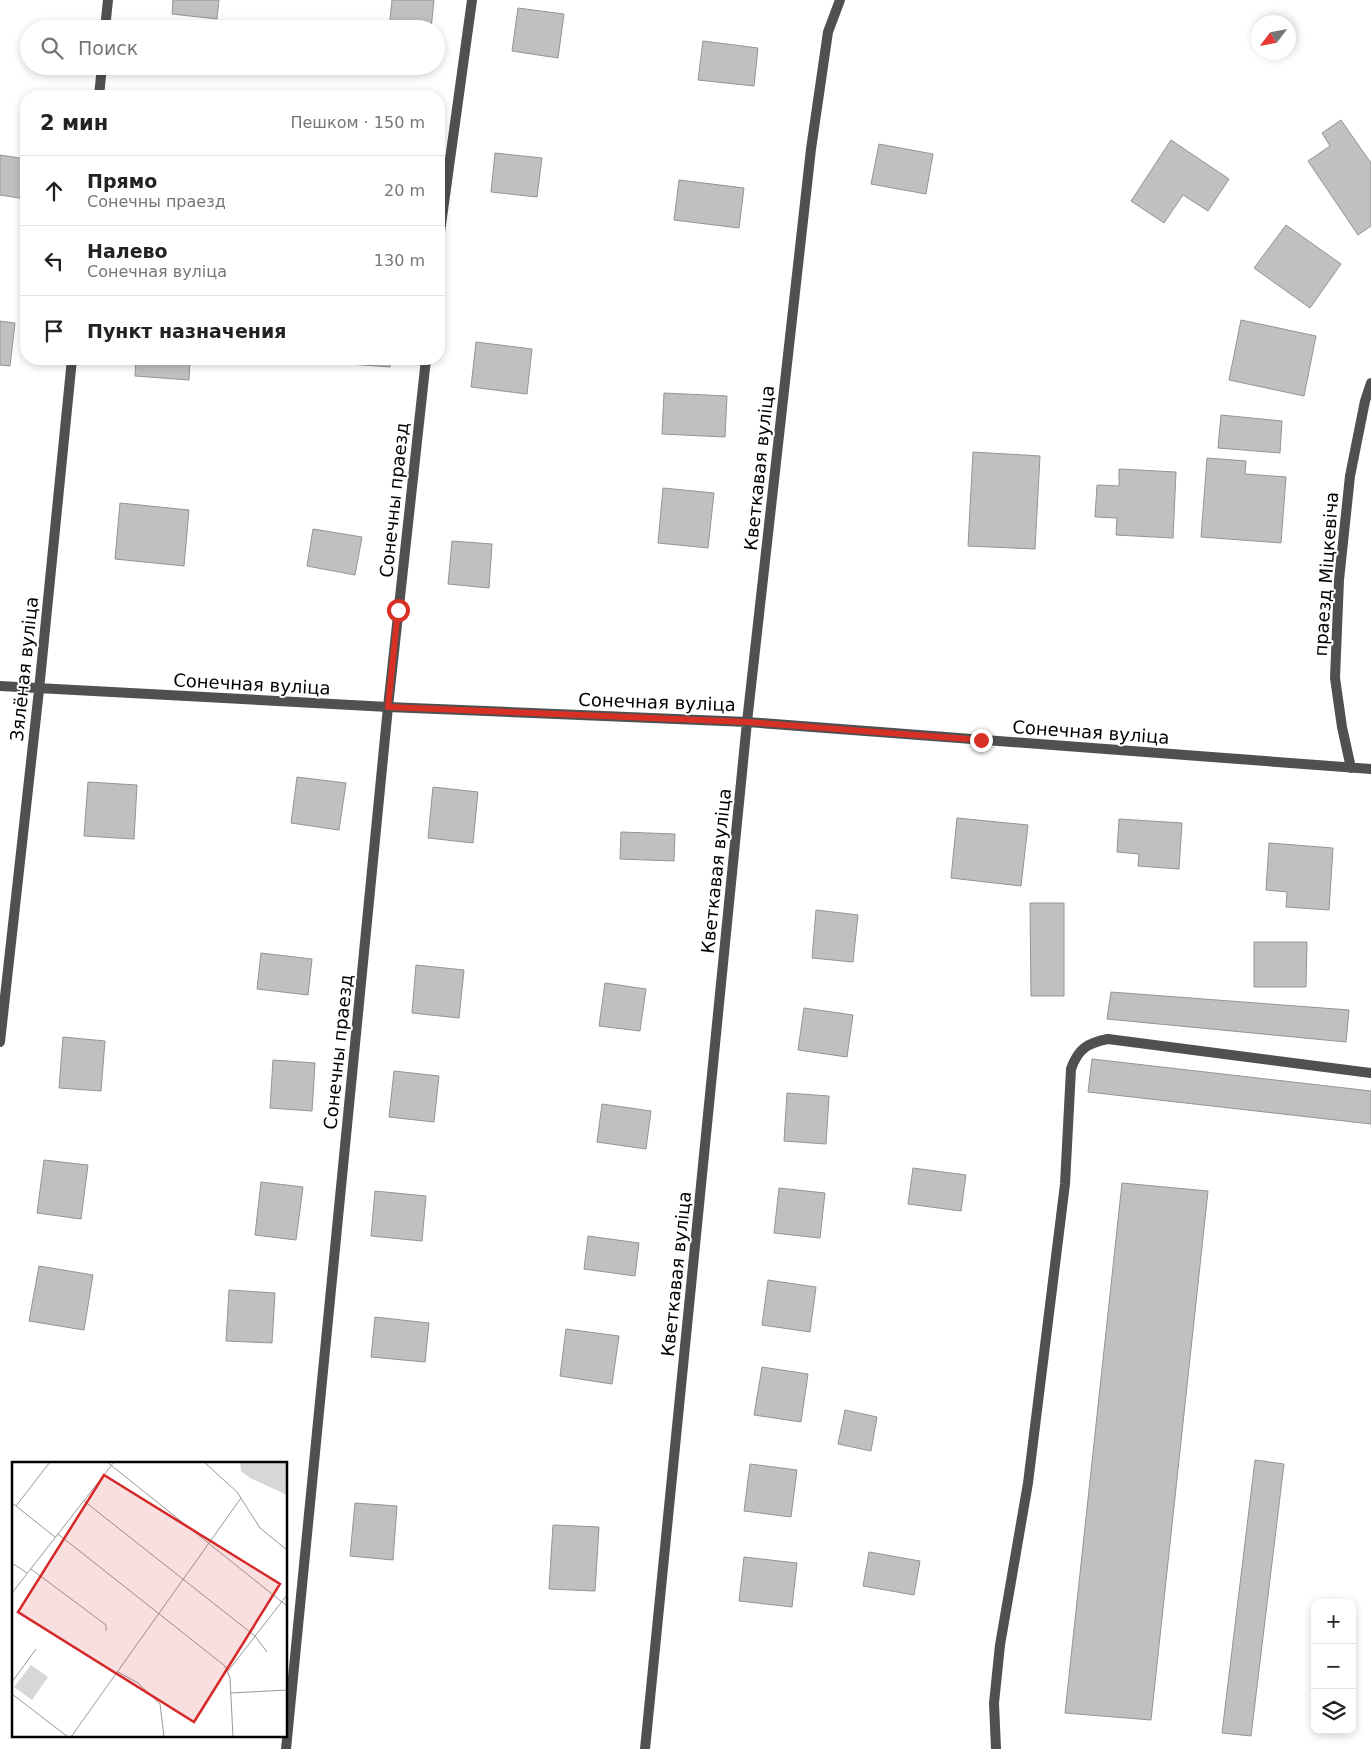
<!DOCTYPE html>
<html lang="ru">
<head>
<meta charset="utf-8">
<style>
	:root { --surface:#fff; --page:#f2f2f2; --text:#222; --muted:#767676; --line:#e0e0e0 }
	body { margin:0; font-family:"DejaVu Sans",sans-serif; background:var(--page); color:var(--text) }
	.controls { position:absolute; right:15px; bottom:15px; display:grid; overflow:hidden; border-radius:10px; box-shadow:0 2px 8px #0003 }
	.controls button { width:45px; height:45px; display:grid; place-items:center; padding:0; border:0; border-bottom:1px solid var(--line); background:var(--surface); color:var(--text); font:25px sans-serif }
	.compass { position:absolute; left:1251px; top:15px; width:45px; height:45px; border-radius:50%; background:var(--surface); box-shadow:0 2px 8px #0003; rotate:238deg }
	.stop { position:absolute; width:15px; height:15px; margin:-11px; border:4px solid #d93025; border-radius:50%; background:#fff }
	.stop.end { background:#d93025; border-color:#fff; box-shadow:0 1px 5px #0008 }
	.list { margin:0; padding:0; list-style:none }
	h2 { display:flex; justify-content:space-between; align-items:center; height:65px; margin:0; padding:0 20px; font-size:21px }
	h2 small { font-size:16px; font-weight:400; color:var(--muted) }
	.list li { display:grid; grid-template-columns:32px 1fr auto; gap:15px; align-items:center; box-sizing:border-box; height:70px; padding:0 20px; border-top:1px solid var(--line) }
	.list b { display:block; font-size:19px; white-space:nowrap }
	.list p { margin:0; font-size:16px; white-space:nowrap; color:var(--muted) }
	.list em { font-size:16px; font-style:normal; color:var(--muted) }
	.icon { flex:none; width:28px; height:28px; fill:none; stroke:currentColor; stroke-width:2; stroke-linecap:round; stroke-linejoin:round }
	.map { position:relative; flex:none; width:1371px; height:1749px; overflow:hidden }
	.search { position:absolute; background:var(--surface); box-shadow:0 2px 8px #0003; left:20px; top:20px; width:425px; height:55px; display:flex; align-items:center; gap:12px; box-sizing:border-box; padding:0 18px; border-radius:28px; color:var(--muted); font-size:19px }
	.panel { position:absolute; background:var(--surface); box-shadow:0 2px 8px #0003; left:20px; top:90px; width:425px; height:275px; border-radius:20px }
	.map>svg:first-child { display:block }
	.building { fill:#c0c0c0; stroke:#949494 }
	.lines { fill:none; stroke-linecap:round; stroke-linejoin:round }
	.lane { stroke:#505050; stroke-width:10 }
	.street { stroke:#505050; stroke-width:10 }
	.route { stroke:#d93025; stroke-width:6 }
	.labels { text-anchor:middle; dominant-baseline:central; stroke-width:4; stroke-linejoin:round; paint-order:stroke }
	.street-label { font-size:18px; fill:#000; stroke:#fff }
	.inset-road { fill:none; stroke:#999; stroke-width:1 }
	.view { fill:#d62828; fill-opacity:0.15; stroke:#d62828; stroke-width:2.5 }
	.inset-edge { fill:none; stroke:#000; stroke-width:2.5 }
</style>
</head>
<body>
<div class="map">
<svg width="1371" height="1749" viewBox="0 0 1371 1749">
	<rect width="100%" height="100%" fill="#fff"/>
	<path class="building" d="M 173,0 L 219,0 L 217,19 L 172,14 Z
		M 392,0 L 434,0 L 431,29 L 389,29 Z
		M 518,8 L 564,14 L 558,58 L 512,51 Z
		M 703,41 L 758,48 L 754,86 L 698,80 Z
		M 1341,120 L 1371,163 L 1371,226 L 1358,235 L 1308,161 L 1330,146 L 1322,133 Z
		M 1171,140 L 1229,179 L 1208,211 L 1183,195 L 1164,223 L 1131,201 Z
		M 879,144 L 933,154 L 926,194 L 871,184 Z
		M 495,153 L 542,158 L 537,197 L 491,192 Z
		M 0,155 L 26,159 L 26,199 L 0,195 Z
		M 679,180 L 744,188 L 739,228 L 674,220 Z
		M 1286,225 L 1341,264 L 1310,308 L 1254,268 Z
		M 1241,320 L 1316,336 L 1304,396 L 1229,380 Z
		M 0,321 L 15,323 L 10,366 L 0,365 Z
		M 476,342 L 532,349 L 527,394 L 471,387 Z
		M 136,359 L 190,359 L 189,380 L 135,376 Z
		M 322,359 L 391,359 L 390,367 L 322,362 Z
		M 664,393 L 727,396 L 725,437 L 662,434 Z
		M 1221,415 L 1282,421 L 1280,453 L 1218,448 Z
		M 973,452 L 1040,456 L 1035,549 L 968,546 Z
		M 1207,458 L 1246,461 L 1245,474 L 1286,477 L 1281,543 L 1201,537 Z
		M 1119,469 L 1176,472 L 1173,538 L 1116,535 L 1117,518 L 1095,517 L 1097,485 L 1119,486 Z
		M 663,488 L 714,493 L 708,548 L 658,543 Z
		M 120,503 L 189,510 L 184,566 L 115,559 Z
		M 313,529 L 362,537 L 355,575 L 307,566 Z
		M 452,541 L 492,544 L 489,588 L 448,584 Z
		M 297,777 L 346,783 L 339,830 L 291,823 Z
		M 88,782 L 137,785 L 134,839 L 84,836 Z
		M 433,787 L 478,792 L 473,843 L 428,838 Z
		M 957,818 L 1028,825 L 1021,886 L 951,878 Z
		M 1119,819 L 1182,823 L 1179,869 L 1138,866 L 1139,854 L 1117,852 Z
		M 621,832 L 675,834 L 674,861 L 620,859 Z
		M 1269,843 L 1333,848 L 1329,910 L 1286,907 L 1287,892 L 1266,890 Z
		M 1030,903 L 1064,903 L 1064,996 L 1031,996 Z
		M 816,910 L 858,915 L 853,962 L 812,958 Z
		M 1254,942 L 1307,942 L 1306,987 L 1254,987 Z
		M 261,953 L 312,959 L 308,995 L 257,989 Z
		M 416,965 L 464,970 L 459,1018 L 412,1013 Z
		M 605,983 L 646,989 L 640,1031 L 599,1026 Z
		M 1111,992 L 1349,1010 L 1346,1042 L 1107,1019 Z
		M 804,1008 L 853,1015 L 847,1057 L 798,1050 Z
		M 63,1037 L 105,1041 L 101,1091 L 59,1088 Z
		M 1092,1059 L 1371,1091 L 1371,1124 L 1088,1092 Z
		M 273,1060 L 315,1063 L 312,1111 L 270,1108 Z
		M 394,1071 L 439,1076 L 434,1122 L 389,1117 Z
		M 787,1093 L 829,1096 L 826,1144 L 784,1141 Z
		M 602,1104 L 651,1111 L 646,1149 L 597,1142 Z
		M 44,1160 L 88,1165 L 81,1219 L 37,1213 Z
		M 913,1168 L 966,1175 L 961,1211 L 908,1204 Z
		M 261,1182 L 303,1187 L 296,1240 L 255,1235 Z
		M 1122,1183 L 1208,1191 L 1151,1720 L 1065,1713 Z
		M 779,1188 L 825,1193 L 820,1238 L 774,1233 Z
		M 375,1191 L 426,1196 L 422,1241 L 371,1236 Z
		M 588,1236 L 639,1243 L 635,1276 L 584,1269 Z
		M 39,1266 L 93,1275 L 84,1330 L 29,1321 Z
		M 768,1280 L 816,1287 L 810,1332 L 762,1325 Z
		M 229,1290 L 275,1293 L 272,1343 L 226,1341 Z
		M 375,1317 L 429,1323 L 425,1362 L 371,1357 Z
		M 566,1329 L 619,1336 L 612,1384 L 560,1376 Z
		M 762,1367 L 808,1374 L 801,1422 L 754,1415 Z
		M 845,1410 L 877,1417 L 871,1451 L 838,1444 Z
		M 1255,1460 L 1284,1464 L 1251,1736 L 1222,1733 Z
		M 750,1464 L 797,1470 L 791,1517 L 744,1511 Z
		M 355,1503 L 397,1506 L 393,1560 L 350,1556 Z
		M 553,1525 L 599,1527 L 595,1591 L 549,1589 Z
		M 869,1552 L 920,1561 L 914,1595 L 863,1586 Z
		M 744,1557 L 797,1563 L 792,1607 L 739,1601 Z"/>
	<g class="lines">
		<path class="lane" d="M 1108,1039 L 1371,1073"/>
		<path class="street" d="M 105,29 L 108,0
			M 99,96 L 102,66
			M 439,239 L 472,0
			M 0,686 L 388,707 L 747,722 L 1371,769
			M 1351,768 L 1342,727 L 1335,678 L 1339,580 L 1350,476 L 1365,401 L 1371,383
			M 0,1042 L 39,690 L 72,359
			M 286,1749 L 388,707 L 426,359
			M 645,1749 L 747,722 L 811,149 L 828,32 L 840,0
			M 996,1749 L 994,1703 L 1000,1645 L 1028,1483 L 1065,1184 L 1071,1069 C 1078,1049 1087,1043 1108,1039"/>
	</g>
	<g class="lines">
		<path class="route" d="M 398,610 L 388,707 L 747,722 L 981,740"/>
	</g>
	<g class="labels">
		<g class="street-label">
			<text transform="translate(759 468) rotate(-84)">Кветкавая вуліца</text>
			<text transform="translate(394 500) rotate(-84)">Сонечны праезд</text>
			<text transform="translate(1326 574) rotate(-86)">праезд Міцкевіча</text>
			<text transform="translate(24 669) rotate(-84)">Зялёная вуліца</text>
			<text transform="translate(252 684) rotate(3)">Сонечная вуліца</text>
			<text transform="translate(657 702) rotate(2)">Сонечная вуліца</text>
			<text transform="translate(1091 732) rotate(4)">Сонечная вуліца</text>
			<text transform="translate(716 871) rotate(-84)">Кветкавая вуліца</text>
			<text transform="translate(338 1052) rotate(-84)">Сонечны праезд</text>
			<text transform="translate(676 1274) rotate(-84)">Кветкавая вуліца</text>
		</g>
	</g>
	<g transform="translate(12 1462)">
		<rect width="275" height="275" fill="#fff"/>
		<path d="M 228,0 L 275,0 L 275,33 L 238,16 L 229,9 ZM 19,203 L 36,215 L 20,238 L 2,225 Z" fill="#d7d7d7"/>
		<path class="inset-road" d="M 95,0 L 275,144M 192,0 L 225,30 L 248,66 L 275,88M 72,39 L 243,174M 0,41 L 4,44 L 38,0M 4,44 L 43,75M 46,72 L 213,204 L 218,216 L 221,275M 0,101 L 15,111M 19,107 L 94,163 L 94,169M 0,131 L 102,0M 243,174 L 255,190M 216,209 L 275,133M 106,210 L 126,221 L 148,242 L 152,275M 0,220 L 24,187M 219,231 L 275,228M 0,232 L 56,275M 59,275 L 229,36"/>
		<path class="view" d="M 92,13 L 268,122 L 182,260 L 6,150 Z"/>
		<rect width="275" height="275" class="inset-edge"/>
	</g>
</svg>
<div class="controls">
<button>+</button>
<button>−</button>
<button><svg class="icon" aria-label="layers" viewBox="0 0 24 24"><path d="M12 4l9 5-9 5-9-5zM3 14l9 5 9-5"/></svg></button>
</div>
<svg class="compass" viewBox="-18 -18 36 36"><path d="M0-13l5 13h-10z" fill="#e53935"/><path d="M0 13l5-13h-10z" fill="#767676"/></svg>
<div class="stop" style="left:398px;top:610px"></div>
<div class="stop end" style="left:981px;top:740px"></div>
<div class="search"><svg class="icon" aria-label="search" viewBox="0 0 24 24"><circle cx="10" cy="10" r="6"/><path d="M15 15l6 6"/></svg>Поиск</div>
<section class="panel">
<h2>2 мин<small>Пешком · 150 m</small></h2>
<ul class="list">
<li><svg class="icon" aria-label="ahead" viewBox="0 0 24 24"><path d="M12 20V5M6 11l6-6 6 6"/></svg><div><b>Прямо</b><p>Сонечны праезд</p></div><em>20 m</em></li>
<li><svg class="icon" aria-label="left" viewBox="0 0 24 24"><path d="M17 20v-9H6M10 6l-5 5 5 5"/></svg><div><b>Налево</b><p>Сонечная вуліца</p></div><em>130 m</em></li>
<li><svg class="icon" aria-label="arrive" viewBox="0 0 24 24"><path d="M6 21V4h12l-3 4 3 4H6"/></svg><div><b>Пункт назначения</b></div></li>
</ul>
</section>
</div>
</body>
</html>
